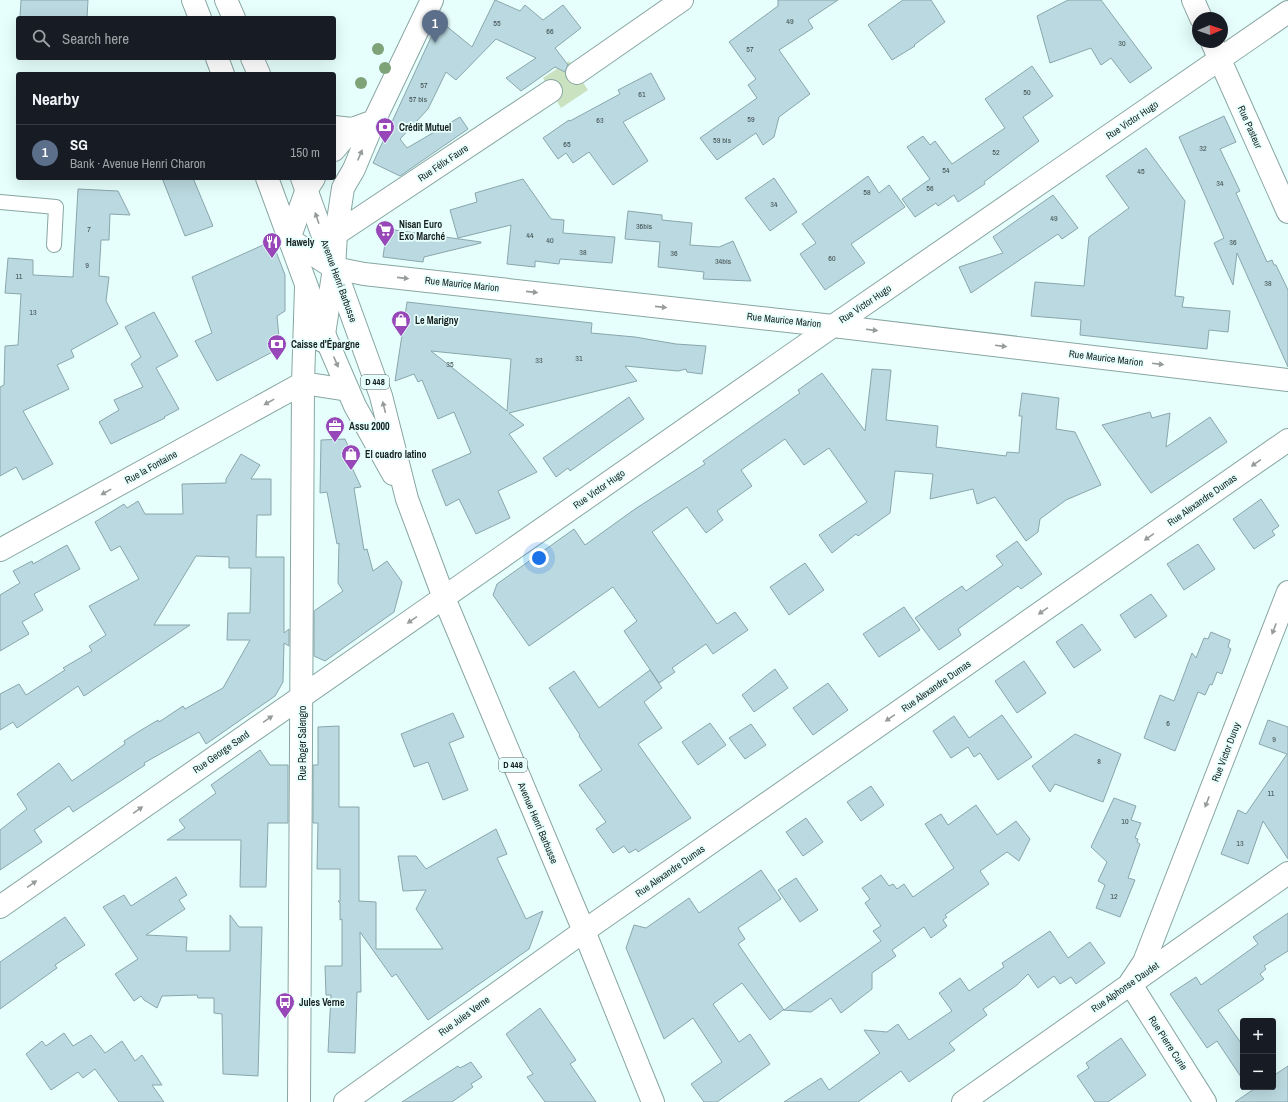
<!DOCTYPE html>
<html lang="en">
<head>
<meta charset="utf-8">
<style>
	:root { --surface:#171b24; --page:#242831; --text:#f1f3f6; --muted:#9ea1a6; --line:#363941; --accent:#0b8043 }
	body { margin:0; font-family:"Archivo Narrow",sans-serif; background:var(--page); color:var(--text) }
	.controls { position:absolute; right:12px; bottom:12px; display:grid; overflow:hidden; border-radius:4px; box-shadow:0 4px 16px #0002 }
	.controls button { width:36px; height:36px; display:grid; place-items:center; padding:0; border:0; border-bottom:1px solid var(--line); background:var(--surface); color:var(--text); font:20px sans-serif }
	.compass { position:absolute; left:1192px; top:12px; width:36px; height:36px; border-radius:50%; background:var(--surface); box-shadow:0 4px 16px #0002; rotate:88deg }
	.you { position:absolute; left:539px; top:558px; width:14px; height:14px; margin:-10px; border:3px solid #fff; border-radius:50%; background:#1a73e8; box-shadow:0 0 0 6px #1a73e833 }
	.badge { display:grid; place-items:center; width:26px; height:26px; border-radius:50%; background:var(--accent); color:#fff; font-size:13px; font-weight:700 }
	.pin { position:absolute; translate:-50% -33px; filter:drop-shadow(0 1px 2px #0008) }
	.pin::after { content:''; position:absolute; top:21px; width:14px; height:12px; background:inherit; clip-path:polygon(0 0,100% 0,50% 100%) }
	.list { margin:0; padding:0; list-style:none }
	h2 { display:flex; justify-content:space-between; align-items:center; height:52px; margin:0; padding:0 16px; font-size:17px }
	h2 small { font-size:13px; font-weight:400; color:var(--muted) }
	.list li { display:grid; grid-template-columns:26px 1fr auto; gap:12px; align-items:center; box-sizing:border-box; height:56px; padding:0 16px; border-top:1px solid var(--line) }
	.list b { display:block; font-size:15px; white-space:nowrap }
	.list p { margin:0; font-size:13px; white-space:nowrap; color:var(--muted) }
	.list em { font-size:13px; font-style:normal; color:var(--muted) }
	.icon { flex:none; width:22px; height:22px; fill:none; stroke:currentColor; stroke-width:2; stroke-linecap:round; stroke-linejoin:round }
	.map { position:relative; flex:none; width:1288px; height:1102px; overflow:hidden }
	.search { position:absolute; background:var(--surface); box-shadow:0 4px 16px #0002; left:16px; top:16px; width:320px; height:44px; display:flex; align-items:center; gap:10px; box-sizing:border-box; padding:0 14px; border-radius:4px; color:var(--muted); font-size:15px }
	.panel { position:absolute; background:var(--surface); box-shadow:0 4px 16px #0002; left:16px; top:72px; width:320px; height:108px; border-radius:4px }
	.map>svg:first-child { display:block }
	.green { fill:#cbe2c1 }
	.building { fill:#bbd9e0; stroke:#89a6ac; fill-rule:evenodd }
	.lines { fill:none; stroke-linecap:round; stroke-linejoin:round }
	.service-casing { stroke:#88a6a2; stroke-width:16 }
	.minor-casing { stroke:#88a6a2; stroke-width:24 }
	.primary-casing { stroke:#88a6a2; stroke-width:24 }
	.service { stroke:#fff; stroke-width:14 }
	.minor { stroke:#fff; stroke-width:22 }
	.primary { stroke:#fff; stroke-width:22 }
	.tree { fill:#7fa379 }
	.oneway { fill:#969b9b }
	.labels { text-anchor:middle; dominant-baseline:central; stroke-width:3.5; stroke-linejoin:round; paint-order:stroke }
	.number-label { font-size:8px; fill:#3f4f50 }
	.shield { fill:#e6fffc; stroke:#546462; stroke-width:1 }
	.shield-label { font-size:9px; font-weight:bold; fill:#162120 }
	.street-label { font-size:10px; fill:#162120; stroke:#e6fffc }
	.poi-label { font-size:10px; font-weight:bold; fill:#162120; stroke:#e6fffc; text-anchor:start }
</style>
</head>
<body>
<div class="map">
<svg width="1288" height="1102" viewBox="0 0 1288 1102">
	<rect width="100%" height="100%" fill="#e6fffc"/>
	<path class="green" d="M 569,61 L 588,90 L 561,108 L 543,78 Z"/>
	<path class="building" d="M 21,0 L 88,0 L 87,18 L 20,17 Z
		M 495,0 L 520,11 L 525,5 L 543,20 L 563,5 L 581,28 L 555,48 L 568,65 L 565,72 L 555,67 L 521,91 L 506,78 L 536,58 L 496,39 L 456,80 L 446,72 L 428,109 L 400,139 L 407,148 L 460,117 L 468,129 L 400,176 L 373,163 L 439,20 L 472,47 Z
		M 778,0 L 838,0 L 808,20 L 813,28 L 779,50 L 810,94 L 779,117 L 774,137 L 763,145 L 756,133 L 717,160 L 700,138 L 757,98 L 748,85 L 756,79 L 729,42 L 778,6 Z
		M 903,0 L 931,0 L 945,22 L 914,45 L 915,46 L 892,60 L 868,25 Z
		M 1068,0 L 1101,0 L 1152,68 L 1130,83 L 1111,58 L 1101,65 L 1091,48 L 1050,63 L 1037,16 Z
		M 1032,66 L 1053,96 L 1023,117 L 1039,141 L 984,182 L 985,184 L 958,202 L 954,195 L 938,206 L 936,203 L 915,217 L 902,199 L 930,179 L 907,147 L 923,136 L 930,145 L 935,141 L 952,164 L 1005,128 L 985,99 Z
		M 651,73 L 665,99 L 623,122 L 648,161 L 613,185 L 589,152 L 573,163 L 566,153 L 558,159 L 543,138 L 569,120 L 570,121 L 620,94 L 618,90 Z
		M 1224,116 L 1236,142 L 1220,149 L 1240,191 L 1236,193 L 1267,262 L 1272,260 L 1274,265 L 1276,265 L 1288,290 L 1288,367 L 1237,253 L 1233,285 L 1214,243 L 1224,238 L 1179,137 Z
		M 1146,148 L 1185,201 L 1175,296 L 1184,297 L 1182,307 L 1230,311 L 1228,332 L 1209,330 L 1207,349 L 1080,335 L 1081,320 L 1031,316 L 1035,282 L 1084,286 L 1089,237 L 1129,208 L 1106,176 Z
		M 868,176 L 879,193 L 889,185 L 905,207 L 851,244 L 865,263 L 825,290 L 800,254 L 816,243 L 802,224 Z
		M 162,178 L 193,178 L 213,226 L 185,236 Z
		M 774,178 L 797,212 L 770,231 L 745,198 Z
		M 523,179 L 551,219 L 564,220 L 563,233 L 615,237 L 612,263 L 560,259 L 559,264 L 535,261 L 535,267 L 507,264 L 511,225 L 458,238 L 450,210 L 477,202 L 475,193 Z
		M 78,189 L 118,191 L 130,215 L 110,214 L 109,240 L 101,240 L 99,276 L 109,277 L 106,301 L 118,324 L 71,350 L 74,357 L 57,365 L 69,389 L 23,411 L 53,464 L 23,480 L 16,467 L 0,476 L 0,387 L 4,385 L 5,346 L 18,345 L 21,294 L 5,293 L 8,258 L 33,260 L 33,275 L 73,277 Z
		M 1053,195 L 1078,228 L 1062,239 L 1058,234 L 971,293 L 959,267 L 1003,253 L 993,237 Z
		M 628,211 L 662,215 L 662,220 L 692,223 L 690,245 L 719,247 L 733,241 L 751,281 L 703,279 L 704,272 L 658,267 L 660,242 L 625,239 Z
		M 387,229 L 481,242 L 481,243 L 424,257 L 423,262 L 383,257 Z
		M 272,241 L 285,275 L 285,311 L 277,316 L 280,348 L 217,381 L 195,341 L 212,333 L 192,277 Z
		M 407,302 L 592,323 L 591,333 L 635,337 L 676,344 L 706,346 L 702,374 L 687,372 L 686,369 L 678,371 L 625,366 L 637,381 L 509,413 L 524,425 L 509,434 L 537,472 L 498,491 L 510,518 L 476,534 L 459,499 L 446,506 L 432,470 L 471,453 L 454,412 L 438,419 L 422,380 L 418,382 L 414,374 L 395,381 ZM 431,351 L 511,359 L 507,411 Z
		M 154,312 L 178,356 L 156,368 L 179,409 L 164,417 L 165,418 L 111,444 L 99,422 L 119,410 L 114,400 L 143,387 L 131,364 L 141,357 L 125,327 Z
		M 872,369 L 891,370 L 886,420 L 938,426 L 936,447 L 1006,456 L 1007,452 L 1019,453 L 1022,416 L 1019,416 L 1022,393 L 1059,398 L 1056,429 L 1075,432 L 1101,485 L 1066,500 L 1040,519 L 1038,532 L 1026,541 L 995,497 L 977,504 L 973,489 L 930,499 L 933,474 L 895,471 L 890,513 L 858,536 L 856,534 L 832,553 L 819,535 L 867,502 L 829,448 L 804,465 L 785,439 L 741,470 L 752,486 L 717,511 L 723,520 L 706,533 L 687,507 L 652,532 L 717,624 L 735,612 L 748,630 L 713,654 L 706,644 L 672,668 L 675,672 L 659,683 L 624,631 L 637,621 L 613,587 L 529,646 L 493,595 L 497,584 L 574,529 L 585,545 L 635,509 L 705,464 L 703,461 L 800,393 L 798,390 L 822,373 L 865,431 Z
		M 629,397 L 644,419 L 570,471 L 568,468 L 556,477 L 543,458 Z
		M 1150,412 L 1152,418 L 1170,413 L 1166,447 L 1210,417 L 1227,442 L 1151,493 L 1102,425 Z
		M 345,439 L 353,458 L 348,459 L 361,487 L 354,488 L 364,550 L 367,549 L 373,571 L 387,561 L 402,582 L 394,612 L 325,661 L 314,656 L 314,611 L 343,591 L 338,583 L 339,543 L 337,544 L 327,492 L 320,493 L 321,440 Z
		M 241,454 L 260,465 L 251,479 L 271,479 L 271,515 L 257,515 L 256,557 L 284,557 L 284,633 L 289,629 L 289,646 L 284,643 L 283,682 L 275,696 L 206,744 L 199,732 L 144,763 L 145,765 L 73,812 L 69,806 L 34,830 L 42,842 L 0,870 L 0,830 L 27,809 L 17,794 L 59,763 L 72,781 L 125,744 L 124,741 L 138,732 L 158,720 L 159,722 L 183,706 L 185,709 L 223,688 L 250,640 L 227,640 L 228,613 L 250,613 L 251,568 L 229,568 L 229,557 L 196,556 L 154,625 L 190,625 L 84,696 L 78,686 L 17,728 L 13,722 L 0,730 L 0,694 L 19,684 L 26,695 L 65,670 L 63,668 L 92,651 L 89,646 L 106,635 L 89,606 L 139,579 L 120,546 L 111,551 L 95,522 L 124,504 L 127,508 L 138,501 L 145,514 L 183,514 L 182,484 L 226,483 L 226,479 Z
		M 1261,499 L 1279,526 L 1272,531 L 1275,535 L 1254,549 L 1233,519 Z
		M 1017,541 L 1042,574 L 1021,589 L 1018,586 L 958,629 L 961,635 L 939,650 L 915,618 L 962,586 L 966,591 L 1003,565 L 996,556 Z
		M 1198,544 L 1215,569 L 1184,590 L 1167,564 Z
		M 67,545 L 80,569 L 34,594 L 43,610 L 22,622 L 29,634 L 0,651 L 0,595 L 20,583 L 13,571 L 32,561 L 33,564 Z
		M 805,563 L 824,590 L 789,615 L 770,587 Z
		M 1151,594 L 1167,616 L 1135,638 L 1120,615 Z
		M 904,607 L 920,630 L 879,657 L 863,634 Z
		M 1082,624 L 1101,650 L 1074,668 L 1056,642 Z
		M 1211,632 L 1230,640 L 1228,647 L 1231,649 L 1222,674 L 1217,672 L 1212,685 L 1210,684 L 1205,695 L 1198,692 L 1175,751 L 1144,738 L 1160,695 L 1174,701 L 1192,653 L 1196,658 L 1204,638 L 1208,639 Z
		M 1024,661 L 1046,693 L 1017,713 L 995,681 Z
		M 775,669 L 788,688 L 754,712 L 742,695 Z
		M 650,670 L 662,688 L 644,702 L 662,728 L 638,744 L 691,818 L 638,852 L 636,849 L 629,853 L 624,846 L 613,853 L 596,829 L 606,822 L 579,785 L 602,770 L 579,736 L 580,735 L 549,688 L 574,671 L 599,708 Z
		M 828,683 L 848,710 L 813,735 L 793,708 Z
		M 453,713 L 464,737 L 449,743 L 468,790 L 443,800 L 428,762 L 414,767 L 401,734 Z
		M 1002,715 L 1032,757 L 998,780 L 980,753 L 974,757 L 968,747 L 951,758 L 933,731 L 954,716 L 969,738 Z
		M 1268,720 L 1288,727 L 1288,859 L 1263,821 L 1248,864 L 1221,854 L 1238,810 L 1246,814 L 1287,754 L 1259,744 Z
		M 710,723 L 726,745 L 698,765 L 682,742 Z
		M 751,724 L 766,745 L 745,759 L 729,738 Z
		M 339,726 L 339,807 L 359,807 L 359,901 L 376,902 L 376,949 L 443,949 L 416,909 L 426,890 L 403,891 L 398,856 L 416,856 L 426,869 L 496,829 L 507,854 L 497,858 L 526,919 L 543,911 L 529,949 L 428,1020 L 396,974 L 392,977 L 360,932 L 361,992 L 357,992 L 355,1053 L 328,1052 L 331,995 L 326,995 L 325,966 L 342,966 L 342,919 L 340,920 L 340,903 L 338,901 L 340,901 L 340,869 L 317,869 L 318,823 L 313,823 L 313,765 L 318,765 L 318,727 Z
		M 1075,734 L 1121,754 L 1103,802 L 1055,784 L 1050,792 L 1032,766 Z
		M 260,750 L 270,765 L 288,765 L 288,823 L 268,823 L 266,887 L 240,887 L 241,840 L 167,840 L 185,828 L 179,820 L 216,793 L 211,785 Z
		M 871,786 L 884,805 L 861,821 L 847,802 Z
		M 1114,798 L 1136,806 L 1131,820 L 1141,823 L 1135,838 L 1138,839 L 1137,842 L 1140,844 L 1128,878 L 1135,880 L 1120,917 L 1096,908 L 1105,885 L 1098,881 L 1107,862 L 1091,847 Z
		M 976,805 L 997,835 L 1016,821 L 1030,839 L 1019,861 L 1007,852 L 980,871 L 989,884 L 945,915 L 947,917 L 943,920 L 947,926 L 931,938 L 924,927 L 892,950 L 896,956 L 872,973 L 872,989 L 841,1013 L 831,998 L 811,1012 L 783,1010 L 770,1020 L 742,983 L 713,1004 L 739,1042 L 750,1034 L 770,1064 L 717,1102 L 704,1102 L 691,1084 L 722,1062 L 693,1018 L 664,1039 L 626,948 L 634,925 L 646,928 L 689,898 L 699,913 L 761,870 L 781,899 L 738,928 L 745,939 L 738,944 L 784,1010 L 881,941 L 873,931 L 881,926 L 865,903 L 870,899 L 862,888 L 881,875 L 889,886 L 893,884 L 897,889 L 904,884 L 913,897 L 954,868 L 925,824 L 941,814 L 948,825 Z
		M 806,818 L 823,842 L 803,856 L 786,832 Z
		M 176,877 L 187,895 L 179,900 L 185,909 L 146,935 L 187,937 L 186,951 L 230,951 L 230,915 L 239,927 L 262,927 L 258,1076 L 223,1074 L 222,1014 L 214,1013 L 214,998 L 198,998 L 197,995 L 162,996 L 157,1008 L 144,1000 L 141,996 L 134,1001 L 115,974 L 138,959 L 103,907 L 124,895 L 131,906 Z
		M 796,878 L 818,910 L 800,922 L 778,890 Z
		M 1288,913 L 1288,951 L 1264,966 L 1266,969 L 1260,974 L 1264,979 L 1218,1010 L 1243,1046 L 1243,1080 L 1217,1041 L 1207,1048 L 1170,994 L 1196,977 L 1201,985 L 1258,944 L 1253,937 Z
		M 65,917 L 85,945 L 55,965 L 57,968 L 0,1009 L 0,962 Z
		M 1050,931 L 1068,958 L 1090,942 L 1105,963 L 1076,984 L 1071,977 L 1060,984 L 1054,976 L 1038,988 L 1028,974 L 1017,985 L 983,1009 L 987,1015 L 949,1043 L 955,1050 L 909,1082 L 901,1071 L 858,1102 L 784,1102 L 821,1078 L 829,1090 L 880,1053 L 864,1030 L 887,1032 L 898,1024 L 909,1040 L 952,1011 L 939,993 L 960,978 L 969,991 L 1004,967 L 1002,963 Z
		M 540,1008 L 576,1060 L 570,1064 L 596,1102 L 545,1102 L 527,1077 L 533,1074 L 506,1034 Z
		M 64,1033 L 73,1046 L 91,1035 L 105,1053 L 122,1041 L 135,1061 L 142,1055 L 162,1085 L 152,1085 L 164,1102 L 119,1102 L 95,1069 L 83,1078 L 78,1072 L 51,1090 L 26,1054 L 42,1041 L 46,1046 Z
		M 1121,1038 L 1146,1075 L 1108,1102 L 1095,1102 L 1077,1076 L 1089,1068 L 1086,1063 Z
		M 471,1062 L 482,1077 L 471,1084 L 473,1087 L 452,1102 L 402,1102 L 458,1066 L 460,1068 Z
		M 1288,1066 L 1288,1102 L 1235,1102 L 1257,1087 L 1273,1087 L 1273,1076 Z"/>
	<g class="lines">
		<defs>
			<path id="service" d="M 0,202 L 56,207 L 54,245"/>
			<path id="minor" d="M 1193,0 L 1201,18
				M 1212,42 L 1288,212
				M 577,73 L 682,0
				M 334,127 L 352,129 L 374,121
				M 334,150 L 352,129
				M 314,178 L 307,189 L 289,239 L 334,268 L 364,274 L 833,326 L 1288,380
				M 336,234 L 551,91
				M 323,341 L 334,268 L 336,234 L 343,188 L 354,169 L 374,121 L 432,0
				M 303,383 L 348,390
				M 0,550 L 303,383
				M 0,907 L 833,326 L 1288,12
				M 299,1102 L 303,383 L 306,287
				M 345,1102 L 584,931 L 1288,440
				M 963,1102 L 1288,873
				M 1205,1102 L 1130,983 L 1144,962 L 1288,592"/>
			<path id="primary" d="M 193,0 L 200,18
				M 226,0 L 234,18
				M 217,58 L 223,74
				M 252,58 L 259,74
				M 267,178 L 325,336 L 355,406 L 393,474
				M 302,178 L 381,396 L 407,499 L 444,598 L 584,931 L 653,1102"/>
		</defs>
		<use href="#service" class="service-casing"/>
		<use href="#minor" class="minor-casing"/>
		<use href="#primary" class="primary-casing"/>
		<use href="#service" class="service"/>
		<use href="#minor" class="minor"/>
		<use href="#primary" class="primary"/>
	</g>
	<g class="tree">
		<circle cx="378" cy="49" r="6"/>
		<circle cx="385" cy="68" r="6"/>
		<circle cx="361" cy="83" r="6"/>
	</g>
	<defs><path id="oneway-solid" d="M-6-.8H1V-3.2L6.5 0L1 3.2V.8H-6Z"/></defs>
	<g class="oneway">
		<use href="#oneway-solid" transform="translate(360 155) rotate(-67)"/>
		<use href="#oneway-solid" transform="translate(317 218) rotate(-109)"/>
		<use href="#oneway-solid" transform="translate(403 278) rotate(6)"/>
		<use href="#oneway-solid" transform="translate(532 292) rotate(6)"/>
		<use href="#oneway-solid" transform="translate(661 307) rotate(6)"/>
		<use href="#oneway-solid" transform="translate(872 330) rotate(7)"/>
		<use href="#oneway-solid" transform="translate(1001 346) rotate(7)"/>
		<use href="#oneway-solid" transform="translate(336 362) rotate(67)"/>
		<use href="#oneway-solid" transform="translate(1158 364) rotate(7)"/>
		<use href="#oneway-solid" transform="translate(269 402) rotate(151)"/>
		<use href="#oneway-solid" transform="translate(384 407) rotate(-104)"/>
		<use href="#oneway-solid" transform="translate(1256 463) rotate(145)"/>
		<use href="#oneway-solid" transform="translate(106 492) rotate(151)"/>
		<use href="#oneway-solid" transform="translate(1149 537) rotate(145)"/>
		<use href="#oneway-solid" transform="translate(1043 611) rotate(145)"/>
		<use href="#oneway-solid" transform="translate(412 620) rotate(146)"/>
		<use href="#oneway-solid" transform="translate(1274 629) rotate(111)"/>
		<use href="#oneway-solid" transform="translate(890 718) rotate(145)"/>
		<use href="#oneway-solid" transform="translate(268 719) rotate(-35)"/>
		<use href="#oneway-solid" transform="translate(1207 802) rotate(111)"/>
		<use href="#oneway-solid" transform="translate(138 810) rotate(-35)"/>
		<use href="#oneway-solid" transform="translate(32 884) rotate(-35)"/>
	</g>
	<defs>
		<symbol id="bank-pin" viewBox="-11 -11 22 30"><path d="M0 17L-7.5 6A9.5 9.5 0 1 1 7.5 6Z" fill="#9747b7" stroke="#e6fffc"/><path d="M-6-4H6V4H-6ZM0-2.3a2.3 2.3 0 1 0 0 4.6a2.3 2.3 0 1 0 0-4.6Z" fill="#fff"/></symbol>
		<symbol id="supermarket-pin" viewBox="-11 -11 22 30"><path d="M0 17L-7.5 6A9.5 9.5 0 1 1 7.5 6Z" fill="#9747b7" stroke="#e6fffc"/><path d="M-6-5.5h2.5l.6 2H6L4.5 2H-2.5L-4.4-4H-6ZM-1.5 3.2a1.3 1.3 0 1 0 .1 0ZM3 3.2a1.3 1.3 0 1 0 .1 0Z" fill="#fff"/></symbol>
		<symbol id="restaurant-pin" viewBox="-11 -11 22 30"><path d="M0 17L-7.5 6A9.5 9.5 0 1 1 7.5 6Z" fill="#9747b7" stroke="#e6fffc"/><path d="M-5-6h1v4h1v-4h1v4h1v-4h1v5L-1.5 .5V6h-2V.5L-5-1ZM5-6V6H3V1.5H1.5Q1.5-4 5-6Z" fill="#fff"/></symbol>
		<symbol id="shop-pin" viewBox="-11 -11 22 30"><path d="M0 17L-7.5 6A9.5 9.5 0 1 1 7.5 6Z" fill="#9747b7" stroke="#e6fffc"/><path d="M-5-2.5h2.3a2.7 3.5 0 0 1 5.4 0H5L5.5 6h-11ZM-1.5-2.5h3a1.5 2.3 0 0 0-3 0Z" fill="#fff"/></symbol>
		<symbol id="office-pin" viewBox="-11 -11 22 30"><path d="M0 17L-7.5 6A9.5 9.5 0 1 1 7.5 6Z" fill="#9747b7" stroke="#e6fffc"/><path d="M-6-3h4V-5.5h4V-3h4V5H-6ZM-1-4.5V-3h2v-1.5ZM-6 0V1H6V0Z" fill="#fff"/></symbol>
		<symbol id="bus-pin" viewBox="-11 -11 22 30"><path d="M0 17L-7.5 6A9.5 9.5 0 1 1 7.5 6Z" fill="#9747b7" stroke="#e6fffc"/><path d="M-5-6H5V4H4V6H2V4H-2V6H-4V4H-5ZM-3.5-4V0h7V-4ZM-3.5 1.2v1.5H-2V1.2ZM2 1.2v1.5H3.5V1.2Z" fill="#fff"/></symbol>
	</defs>
	<g fill-rule="evenodd">
		<use href="#bank-pin" x="374" y="116" width="22" height="30"/>
		<use href="#supermarket-pin" x="374" y="219" width="22" height="30"/>
		<use href="#restaurant-pin" x="261" y="231" width="22" height="30"/>
		<use href="#shop-pin" x="390" y="309" width="22" height="30"/>
		<use href="#bank-pin" x="266" y="333" width="22" height="30"/>
		<use href="#office-pin" x="324" y="415" width="22" height="30"/>
		<use href="#shop-pin" x="340" y="443" width="22" height="30"/>
		<use href="#bus-pin" x="274" y="991" width="22" height="30"/>
	</g>
	<g class="labels">
		<g class="number-label">
			<text x="790" y="21">49</text>
			<text x="497" y="23">55</text>
			<text x="550" y="31">66</text>
			<text x="1122" y="43">30</text>
			<text x="750" y="49">57</text>
			<text x="424" y="85">57</text>
			<text x="1027" y="92">50</text>
			<text x="642" y="94">61</text>
			<text x="418" y="99">57 bis</text>
			<text x="751" y="119">59</text>
			<text x="600" y="120">63</text>
			<text x="722" y="140">59 bis</text>
			<text x="567" y="144">65</text>
			<text x="1203" y="148">32</text>
			<text x="996" y="152">52</text>
			<text x="946" y="170">54</text>
			<text x="1141" y="171">45</text>
			<text x="1220" y="183">34</text>
			<text x="930" y="188">56</text>
			<text x="867" y="192">58</text>
			<text x="774" y="204">34</text>
			<text x="1054" y="218">49</text>
			<text x="644" y="226">36bis</text>
			<text x="89" y="229">7</text>
			<text x="530" y="235">44</text>
			<text x="550" y="240">40</text>
			<text x="1233" y="242">36</text>
			<text x="583" y="252">38</text>
			<text x="674" y="253">36</text>
			<text x="832" y="258">60</text>
			<text x="723" y="261">34bis</text>
			<text x="87" y="265">9</text>
			<text x="19" y="276">11</text>
			<text x="1268" y="283">38</text>
			<text x="33" y="312">13</text>
			<text x="579" y="358">31</text>
			<text x="539" y="360">33</text>
			<text x="450" y="364">35</text>
			<text x="1168" y="723">6</text>
			<text x="1274" y="739">9</text>
			<text x="1099" y="761">8</text>
			<text x="1271" y="793">11</text>
			<text x="1125" y="821">10</text>
			<text x="1240" y="843">13</text>
			<text x="1114" y="896">12</text>
		</g>
		<g class="shield">
			<rect x="361" y="375" width="28" height="14" rx="3"/>
			<rect x="499" y="758" width="28" height="14" rx="3"/>
		</g>
		<g class="shield-label">
			<text x="375" y="382">D 448</text>
			<text x="513" y="765">D 448</text>
		</g>
		<g class="street-label">
			<text transform="translate(1132 120) rotate(-34)">Rue Victor Hugo</text>
			<text transform="translate(1250 127) rotate(66)">Rue Pasteur</text>
			<text transform="translate(443 163) rotate(-34)">Rue Félix Faure</text>
			<text transform="translate(339 281) rotate(70)">Avenue Henri Barbusse</text>
			<text transform="translate(462 284) rotate(6)">Rue Maurice Marion</text>
			<text transform="translate(865 304) rotate(-34)">Rue Victor Hugo</text>
			<text transform="translate(784 320) rotate(6)">Rue Maurice Marion</text>
			<text transform="translate(1106 358) rotate(7)">Rue Maurice Marion</text>
			<text transform="translate(151 467) rotate(-29)">Rue la Fontaine</text>
			<text transform="translate(599 489) rotate(-35)">Rue Victor Hugo</text>
			<text transform="translate(1202 500) rotate(-35)">Rue Alexandre Dumas</text>
			<text transform="translate(936 686) rotate(-35)">Rue Alexandre Dumas</text>
			<text transform="translate(302 743) rotate(-90)">Rue Roger Salengro</text>
			<text transform="translate(221 752) rotate(-35)">Rue George Sand</text>
			<text transform="translate(1226 752) rotate(-69)">Rue Victor Duruy</text>
			<text transform="translate(538 823) rotate(67)">Avenue Henri Barbusse</text>
			<text transform="translate(670 871) rotate(-35)">Rue Alexandre Dumas</text>
			<text transform="translate(1125 987) rotate(-35)">Rue Alphonse Daudet</text>
			<text transform="translate(464 1016) rotate(-36)">Rue Jules Verne</text>
			<text transform="translate(1168 1043) rotate(57)">Rue Pierre Curie</text>
		</g>
		<g class="poi-label">
			<text x="399" y="127">Crédit Mutuel</text>
			<text x="399" y="224">Nisan Euro<tspan x="399" dy="12">Exo Marché</tspan></text>
			<text x="286" y="242">Hawely</text>
			<text x="415" y="320">Le Marigny</text>
			<text x="291" y="344">Caisse d'Épargne</text>
			<text x="349" y="426">Assu 2000</text>
			<text x="365" y="454">El cuadro latino</text>
			<text x="299" y="1002">Jules Verne</text>
		</g>
	</g>
</svg>
<div class="controls">
<button>+</button>
<button>−</button>
</div>
<svg class="compass" viewBox="-18 -18 36 36"><path d="M0-13l5 13h-10z" fill="#e53935"/><path d="M0 13l5-13h-10z" fill="#9ea1a6"/></svg>
<div class="you"></div>
<div class="pin badge" style="left:435px;top:43px;background:#5c6f8a">1</div>
<div class="search"><svg class="icon" aria-label="search" viewBox="0 0 24 24"><circle cx="10" cy="10" r="6"/><path d="M15 15l6 6"/></svg>Search here</div>
<section class="panel">
<h2>Nearby<small></small></h2>
<ul class="list">
<li><span class="badge" style="background:#5c6f8a">1</span><div><b>SG</b><p>Bank · Avenue Henri Charon</p></div><em>150 m</em></li>
</ul>
</section>
</div>
</body>
</html>
